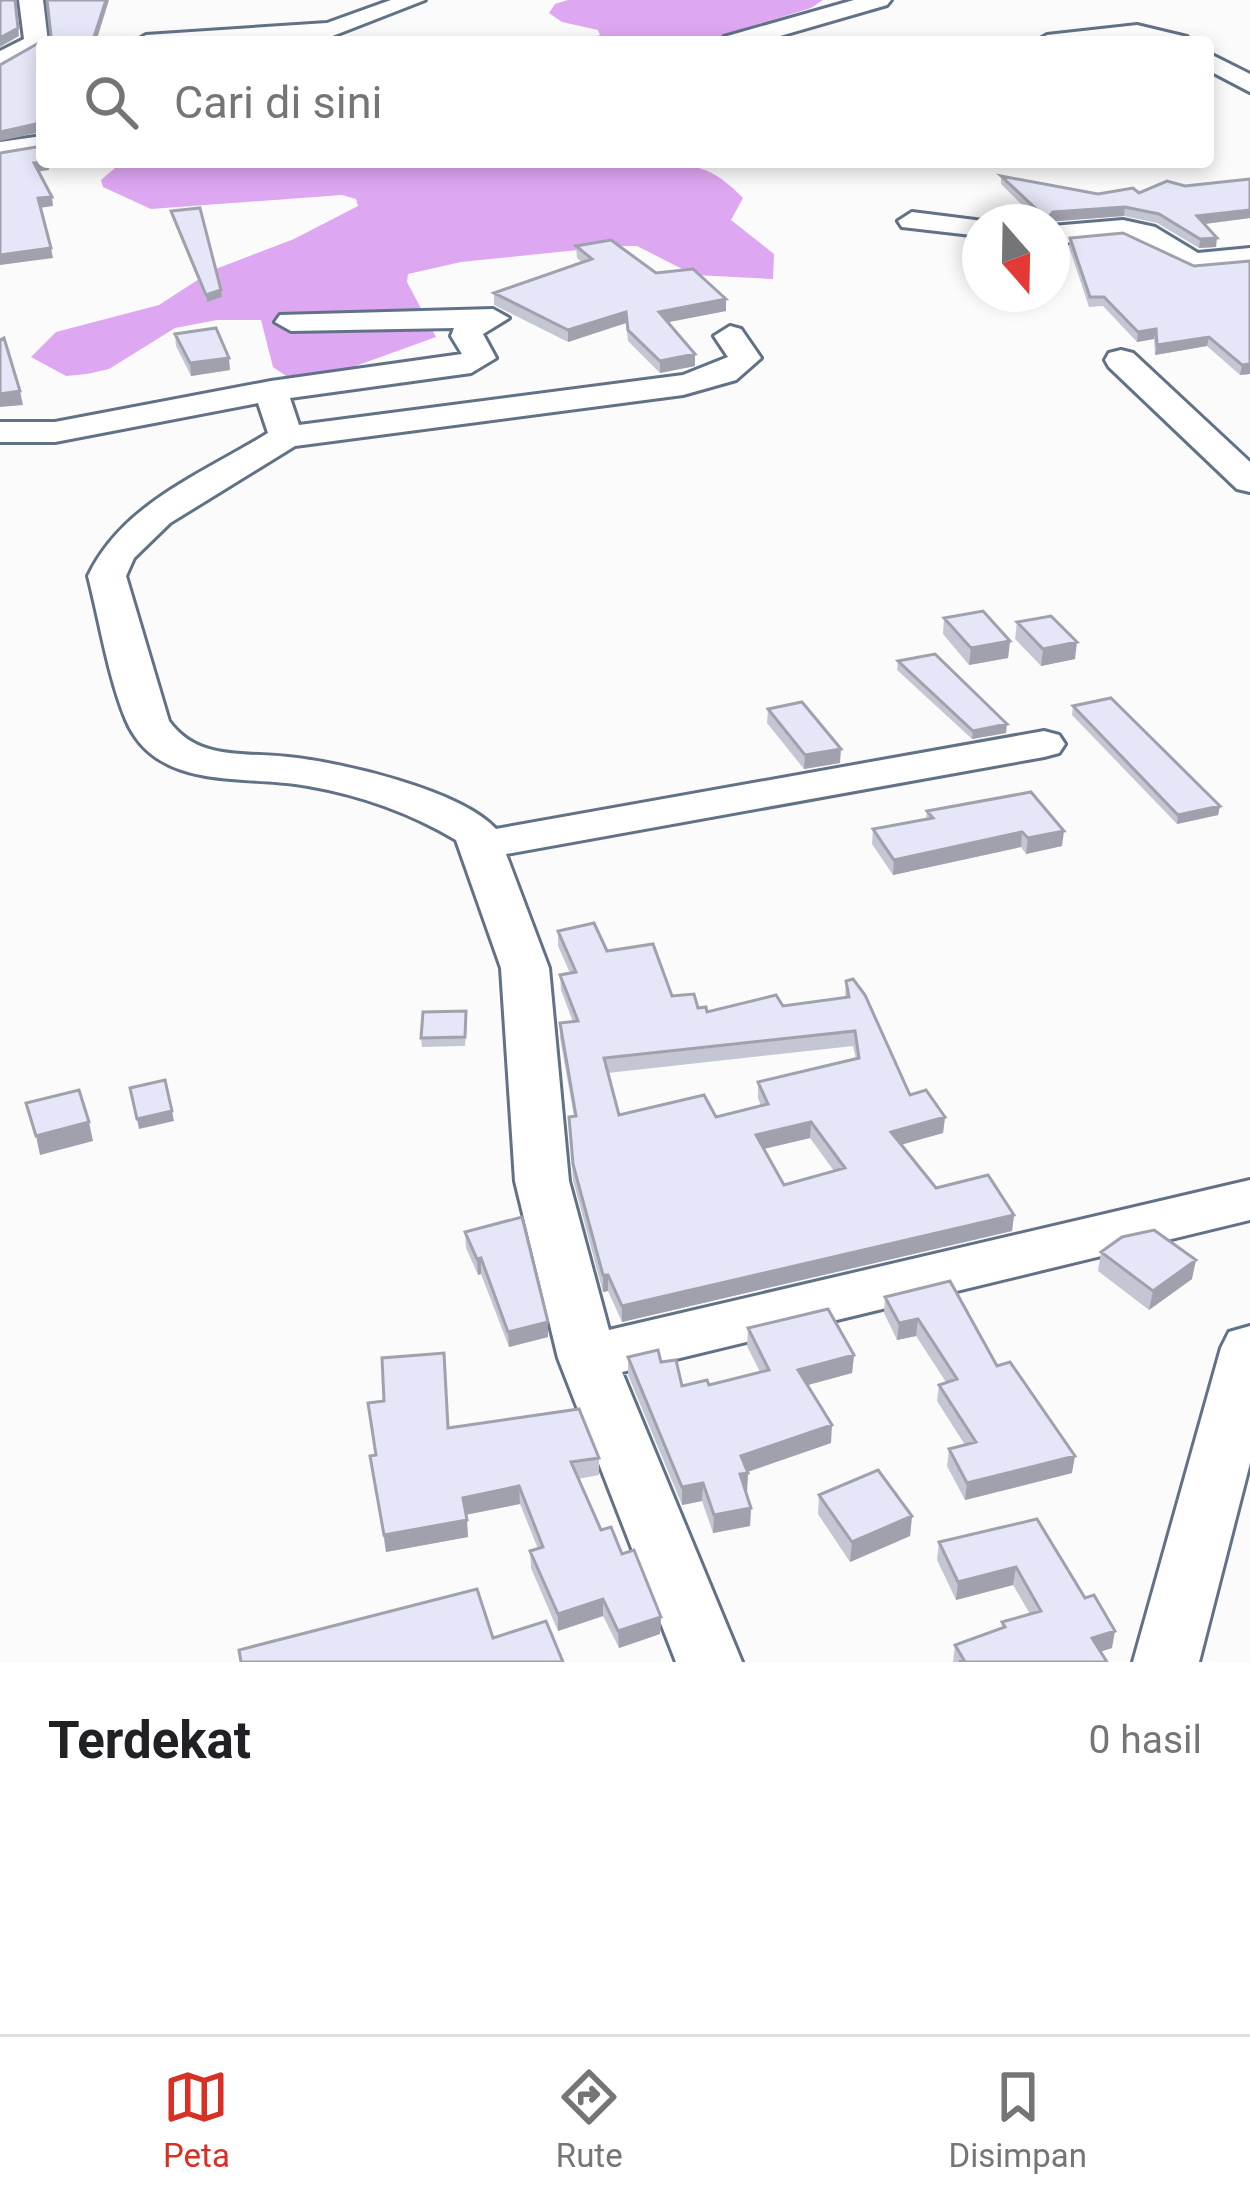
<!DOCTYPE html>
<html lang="id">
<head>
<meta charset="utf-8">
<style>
	:root { --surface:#fff; --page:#f2f2f2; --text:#202124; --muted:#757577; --line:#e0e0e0; --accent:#d93025 }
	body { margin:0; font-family:Roboto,sans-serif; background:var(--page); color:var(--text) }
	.compass { position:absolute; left:962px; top:204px; width:108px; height:108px; border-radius:50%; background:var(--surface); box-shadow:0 6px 18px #0003; rotate:160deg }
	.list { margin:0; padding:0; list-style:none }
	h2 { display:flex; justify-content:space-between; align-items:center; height:156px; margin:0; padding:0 48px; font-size:51px }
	h2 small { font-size:39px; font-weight:400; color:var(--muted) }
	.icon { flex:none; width:66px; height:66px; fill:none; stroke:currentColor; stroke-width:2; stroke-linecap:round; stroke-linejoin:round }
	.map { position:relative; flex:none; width:1250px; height:1662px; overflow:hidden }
	.search { position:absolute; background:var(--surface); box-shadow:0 6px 18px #0003; left:36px; right:36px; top:36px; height:132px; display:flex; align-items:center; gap:30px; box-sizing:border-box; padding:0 42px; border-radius:12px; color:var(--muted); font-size:45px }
	.sheet { height:372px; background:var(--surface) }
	nav { display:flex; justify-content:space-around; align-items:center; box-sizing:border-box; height:168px; border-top:3px solid var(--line); background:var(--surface); font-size:33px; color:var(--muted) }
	nav a { display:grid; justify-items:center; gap:6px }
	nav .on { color:var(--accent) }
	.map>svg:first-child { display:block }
	.forest { fill:#dea7f1 }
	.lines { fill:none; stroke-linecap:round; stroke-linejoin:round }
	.minor-casing { stroke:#617287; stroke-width:6 }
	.minor { fill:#fff; fill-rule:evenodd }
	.wall { fill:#c5c6d4; fill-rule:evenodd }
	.shaded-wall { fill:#a0a1ad }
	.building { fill:#e5e6f7; stroke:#a0a1ad; stroke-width:3; fill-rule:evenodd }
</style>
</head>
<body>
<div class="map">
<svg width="1250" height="1662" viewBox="0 0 1250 1662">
	<rect width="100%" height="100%" fill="#fbfbfb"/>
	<path class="forest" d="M 568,0 L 823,0 L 811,8 L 701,42 L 575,42 L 600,35 L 598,30 L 562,22 L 549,13 L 555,4 Z
		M 122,162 L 649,162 C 696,166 710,164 743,198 L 731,220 L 774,254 L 773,279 L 694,275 L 637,246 L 617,246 L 461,262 L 408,274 L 407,282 L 436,337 L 350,368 L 286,376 L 273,367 L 261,320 L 217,320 L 175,328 L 109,369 L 87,374 L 66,376 L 31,357 L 56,332 L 159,305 L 213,270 L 294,239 L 358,206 L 356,199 L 342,195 L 151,209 L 103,187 L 101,180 Z"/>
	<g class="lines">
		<defs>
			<path id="minor" d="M 19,0 L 43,0 L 48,42 L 0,68 L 0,51 L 24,39 Z
				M 391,0 L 425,0 L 330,37 L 134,42 L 146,35 L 327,23 Z
				M 854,0 L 891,0 L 887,5 L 759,42 L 721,42 L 724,37 Z
				M 1137,25 L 1187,37 L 1190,42 L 1035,42 L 1047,35 Z
				M 1208,53 L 1250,74 L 1250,92 L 1208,70 Z
				M 42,136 L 42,152 L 0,158 L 0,142 Z
				M 912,212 L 991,222 L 980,222 L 980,236 L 902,227 L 898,221 Z
				M 1123,220 L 1155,227 L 1198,253 L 1250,248 L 1250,266 L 1192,271 L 1123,238 L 1052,244 L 1052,226 Z
				M 493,309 L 509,318 L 483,334 L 496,358 L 471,373 L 290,398 L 299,425 L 683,375 L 728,357 L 714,336 L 730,326 L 741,329 L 761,358 L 736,380 L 683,395 L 295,446 L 170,523 L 134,558 L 126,576 L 169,721 C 198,761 244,752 288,757 C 340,762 461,790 496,829 L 1044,731 L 1059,735 L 1065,744 L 1059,753 L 1044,757 L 506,854 L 549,968 L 569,1181 L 609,1330 L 1250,1180 L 1250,1220 L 622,1372 L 742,1662 L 676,1662 L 558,1358 L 515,1181 L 501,968 L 456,840 C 411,813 360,795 308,786 C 246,774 157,793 126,720 C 108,676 100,623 88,576 C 123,503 202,474 268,433 L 258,403 L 55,442 L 0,442 L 0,422 L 55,422 L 271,381 L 462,354 L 451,336 L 454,328 L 291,331 L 275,322 L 280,315 Z
				M 1121,350 L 1133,353 L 1250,462 L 1250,492 L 1237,489 L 1109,367 L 1105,360 L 1109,353 Z
				M 1250,1326 L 1250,1463 L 1199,1662 L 1133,1662 L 1221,1348 L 1229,1332 Z"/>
		</defs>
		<use href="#minor" class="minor-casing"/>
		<use href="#minor" class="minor"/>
	</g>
	<path class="wall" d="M 1001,176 L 1098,194 L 1139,193 L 1250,179 L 1250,218 L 1205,224 L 1216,247 L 1199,248 L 1157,223 L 1124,216 L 1039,222 L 1001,184 Z
		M 171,211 L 221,290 L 222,297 L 207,302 L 172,217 Z
		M 1070,238 L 1194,266 L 1250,374 L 1240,375 L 1207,346 L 1155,355 L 1154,339 L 1137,342 L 1103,306 L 1089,307 L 1069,247 Z
		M 576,246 L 656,273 L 726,311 L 667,322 L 695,354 L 695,366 L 660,373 L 628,341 L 626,323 L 568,342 L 494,305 L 494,293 L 582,262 L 577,258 Z
		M 175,334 L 230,370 L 191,376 L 176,346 Z
		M 944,618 L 1010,641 L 1008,658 L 969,665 L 943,634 Z
		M 1017,622 L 1075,659 L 1041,666 L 1015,639 Z
		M 898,661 L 1006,733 L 972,739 L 897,670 Z
		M 1073,706 L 1220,806 L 1218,815 L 1177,824 L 1072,715 Z
		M 768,709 L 840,763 L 804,769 L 767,723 Z
		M 1031,792 L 1062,846 L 1026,854 L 1021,847 L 893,875 L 872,844 L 873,829 L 926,819 L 927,811 Z
		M 558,931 L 607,951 L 672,996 L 707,1012 L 783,1006 L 845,997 L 846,981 L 910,1095 L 945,1117 L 943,1133 L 901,1144 L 936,1188 L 1014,1215 L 1012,1231 L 622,1322 L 608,1291 L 603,1292 L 573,1180 L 569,1117 L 574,1116 L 560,1038 L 560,1023 L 573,1022 L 561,990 L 560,975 L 570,973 L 558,946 ZM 853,1046 L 856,1059 L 758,1082 L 758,1098 L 761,1106 L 716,1117 L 619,1115 L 608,1073 ZM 810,1138 L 834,1171 L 784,1185 L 764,1149 Z
		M 467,1020 L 465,1046 L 422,1047 L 421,1038 Z
		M 465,1232 L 548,1322 L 548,1337 L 509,1347 L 481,1274 L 478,1275 L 466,1248 Z
		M 1101,1252 L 1192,1279 L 1149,1310 L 1098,1271 Z
		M 885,1297 L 997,1366 L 1072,1473 L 965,1500 L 947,1466 L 949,1449 L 965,1445 L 937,1401 L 939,1385 L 946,1382 L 916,1336 L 897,1340 L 884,1313 Z
		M 748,1328 L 854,1355 L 852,1373 L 807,1385 L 831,1443 L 748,1472 L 747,1491 L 745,1491 L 751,1508 L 750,1526 L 713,1533 L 702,1501 L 682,1505 L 628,1375 L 628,1357 L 661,1362 L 682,1386 L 709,1385 L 760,1372 L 747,1346 Z
		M 448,1428 L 599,1458 L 599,1475 L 578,1479 L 601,1530 L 622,1554 L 661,1617 L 660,1634 L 619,1648 L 603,1616 L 558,1631 L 531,1568 L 530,1551 L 538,1549 L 520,1504 L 466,1515 L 468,1537 L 386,1552 L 370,1456 Z
		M 819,1495 L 912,1516 L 910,1536 L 850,1562 L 818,1514 Z
		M 1037,1519 L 1112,1648 L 1100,1652 L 1107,1662 L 953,1662 L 955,1645 L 1001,1629 L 1002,1622 L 1030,1614 L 1013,1585 L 956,1600 L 937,1560 L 939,1542 Z"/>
	<path class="shaded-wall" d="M 16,0 L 19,36 L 0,47 L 0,38 Z
		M 106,0 L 109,0 L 96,42 L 94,37 Z
		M 40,123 L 41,132 L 0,141 L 0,132 Z
		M 48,162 L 49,170 L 35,172 L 34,163 L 50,162 Z
		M 52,197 L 53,206 L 39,208 L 38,198 Z
		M 1125,207 L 1124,216 L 1046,222 L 1053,212 Z
		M 1250,210 L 1250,218 L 1196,225 L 1197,216 Z
		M 1217,238 L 1216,247 L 1199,248 L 1200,239 Z
		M 51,248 L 53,258 L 0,265 L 0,255 Z
		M 221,290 L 222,297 L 207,302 L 206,295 Z
		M 726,299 L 726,311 L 659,324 L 659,312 Z
		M 626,312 L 626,323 L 568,342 L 568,330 Z
		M 1156,329 L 1154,339 L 1137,342 L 1138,332 Z
		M 1209,337 L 1207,346 L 1155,355 L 1157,345 Z
		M 695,354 L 695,366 L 660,373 L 660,361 Z
		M 229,358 L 230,370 L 191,376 L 190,363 Z
		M 1250,364 L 1250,374 L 1240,375 L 1242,365 Z
		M 20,391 L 23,405 L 0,407 L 0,394 Z
		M 1010,641 L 1008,658 L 969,665 L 971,648 Z
		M 1077,642 L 1075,659 L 1041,666 L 1043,649 Z
		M 1007,724 L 1006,733 L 972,739 L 973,731 Z
		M 841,749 L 840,763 L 804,769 L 805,755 Z
		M 1220,806 L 1218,815 L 1177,824 L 1178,815 Z
		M 1064,831 L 1062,846 L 1026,854 L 1028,838 Z
		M 1022,832 L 1021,847 L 893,875 L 894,860 Z
		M 172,1111 L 174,1121 L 139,1129 L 137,1119 Z
		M 945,1117 L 943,1133 L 890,1148 L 891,1132 Z
		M 89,1122 L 93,1141 L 40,1155 L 36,1136 Z
		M 811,1122 L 810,1138 L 755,1151 L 756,1135 Z
		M 1014,1215 L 1012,1231 L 622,1322 L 622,1306 Z
		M 481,1258 L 481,1274 L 478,1275 L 477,1259 Z
		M 1196,1260 L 1192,1279 L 1149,1310 L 1153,1291 Z
		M 603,1275 L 608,1275 L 608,1291 L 603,1292 Z
		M 918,1319 L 916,1336 L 897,1340 L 899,1323 Z
		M 548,1322 L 548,1337 L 509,1347 L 508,1332 Z
		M 854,1355 L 852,1373 L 797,1388 L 798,1370 Z
		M 832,1425 L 831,1443 L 741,1474 L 741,1456 Z
		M 1075,1456 L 1072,1473 L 965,1500 L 967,1483 Z
		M 748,1473 L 747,1491 L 739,1492 L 740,1474 Z
		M 703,1483 L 702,1501 L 682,1505 L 682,1487 Z
		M 519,1486 L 520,1504 L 464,1515 L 463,1498 Z
		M 751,1508 L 750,1526 L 713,1533 L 714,1515 Z
		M 912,1516 L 910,1536 L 850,1562 L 852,1542 Z
		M 467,1520 L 468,1537 L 386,1552 L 384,1535 Z
		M 1016,1567 L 1013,1585 L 956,1600 L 958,1582 Z
		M 603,1599 L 603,1616 L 558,1631 L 558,1614 Z
		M 661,1617 L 660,1634 L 619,1648 L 618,1631 Z
		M 1115,1631 L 1112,1648 L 1089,1655 L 1092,1638 Z"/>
	<path class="building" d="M 0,0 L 15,0 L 18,28 L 0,38 Z
		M 47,0 L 106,0 L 94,37 L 101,42 L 42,42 L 42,124 L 40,123 L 0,132 L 0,65 L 51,36 Z
		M 42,146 L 42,162 L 34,163 L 52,197 L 38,198 L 51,248 L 0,255 L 0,153 Z
		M 1001,176 L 1098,194 L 1133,188 L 1139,193 L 1167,181 L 1185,186 L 1250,179 L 1250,210 L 1197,216 L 1217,238 L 1200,239 L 1159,214 L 1125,207 L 1053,212 L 1047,219 Z
		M 200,208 L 221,290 L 206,295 L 171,211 Z
		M 1123,233 L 1194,266 L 1250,261 L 1250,364 L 1242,365 L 1209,337 L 1157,345 L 1156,329 L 1138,332 L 1104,297 L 1090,297 L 1070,238 Z
		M 611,240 L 656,273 L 693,269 L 726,299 L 659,312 L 695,354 L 660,361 L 628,330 L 626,312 L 568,330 L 494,293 L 592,259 L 576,246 Z
		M 216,328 L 229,358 L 190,363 L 175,334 Z
		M 4,338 L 20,391 L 0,394 L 0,340 Z
		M 983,611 L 1010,641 L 971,648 L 944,618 Z
		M 1051,616 L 1077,642 L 1043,649 L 1017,622 Z
		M 935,654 L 1007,724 L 973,731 L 898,661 Z
		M 1111,698 L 1220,806 L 1178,815 L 1073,706 Z
		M 802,702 L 841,749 L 805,755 L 768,709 Z
		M 1031,792 L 1064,831 L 1028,838 L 1022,832 L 894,860 L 873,829 L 933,818 L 927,811 Z
		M 594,923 L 607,951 L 653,944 L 672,996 L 694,994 L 698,1008 L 706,1007 L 707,1012 L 776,995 L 783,1006 L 849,997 L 846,981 L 853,979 L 865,995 L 910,1095 L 926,1090 L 945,1117 L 891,1132 L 936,1188 L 988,1175 L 1014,1215 L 622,1306 L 608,1275 L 603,1275 L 573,1164 L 569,1117 L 576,1116 L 560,1023 L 578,1021 L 560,975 L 576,972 L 558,931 ZM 855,1031 L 859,1058 L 758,1082 L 768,1104 L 716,1117 L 704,1095 L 619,1115 L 604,1058 ZM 811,1122 L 845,1168 L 784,1185 L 756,1135 Z
		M 466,1011 L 465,1037 L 421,1038 L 423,1012 Z
		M 165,1080 L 172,1111 L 137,1119 L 130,1088 Z
		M 79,1090 L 89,1122 L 36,1136 L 26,1103 Z
		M 522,1217 L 548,1322 L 508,1332 L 481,1258 L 477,1259 L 465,1232 Z
		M 1154,1230 L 1196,1260 L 1153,1291 L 1101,1252 L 1122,1237 Z
		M 950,1281 L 997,1366 L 1010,1362 L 1075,1456 L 967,1483 L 949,1449 L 976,1442 L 939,1385 L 957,1379 L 918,1319 L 899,1323 L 885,1297 Z
		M 828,1309 L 854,1355 L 798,1370 L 832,1425 L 741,1456 L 748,1473 L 740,1474 L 751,1508 L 714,1515 L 703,1483 L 682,1487 L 628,1357 L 658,1350 L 661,1362 L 676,1360 L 682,1386 L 707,1380 L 709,1385 L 769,1370 L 748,1328 Z
		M 444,1353 L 448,1428 L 579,1409 L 599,1458 L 571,1462 L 601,1530 L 611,1527 L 622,1554 L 634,1550 L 661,1617 L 618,1631 L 603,1599 L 558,1614 L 530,1551 L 543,1547 L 519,1486 L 463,1498 L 467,1520 L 384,1535 L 370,1456 L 376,1455 L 368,1403 L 384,1401 L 382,1358 Z
		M 878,1470 L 912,1516 L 852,1542 L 819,1495 Z
		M 1037,1519 L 1085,1598 L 1094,1595 L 1115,1631 L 1092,1638 L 1107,1662 L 959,1662 L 964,1660 L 955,1645 L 1005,1627 L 1002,1622 L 1041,1611 L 1016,1567 L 958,1582 L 939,1542 Z
		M 477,1589 L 493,1638 L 546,1621 L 563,1662 L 241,1662 L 239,1650 Z"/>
</svg>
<svg class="compass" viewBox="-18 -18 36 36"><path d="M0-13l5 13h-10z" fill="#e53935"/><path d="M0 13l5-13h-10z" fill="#757577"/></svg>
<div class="search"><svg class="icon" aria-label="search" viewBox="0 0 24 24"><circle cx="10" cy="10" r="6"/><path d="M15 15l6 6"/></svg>Cari di sini</div>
</div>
<section class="sheet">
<h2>Terdekat<small>0 hasil</small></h2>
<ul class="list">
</ul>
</section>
<nav>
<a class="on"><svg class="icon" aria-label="map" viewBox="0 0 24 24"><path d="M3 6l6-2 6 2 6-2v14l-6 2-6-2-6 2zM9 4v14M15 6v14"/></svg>Peta</a>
<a><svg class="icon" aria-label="directions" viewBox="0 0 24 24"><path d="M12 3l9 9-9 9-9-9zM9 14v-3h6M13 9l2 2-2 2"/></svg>Rute</a>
<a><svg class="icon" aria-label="saved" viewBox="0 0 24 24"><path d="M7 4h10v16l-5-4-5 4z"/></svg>Disimpan</a>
</nav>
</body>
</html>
